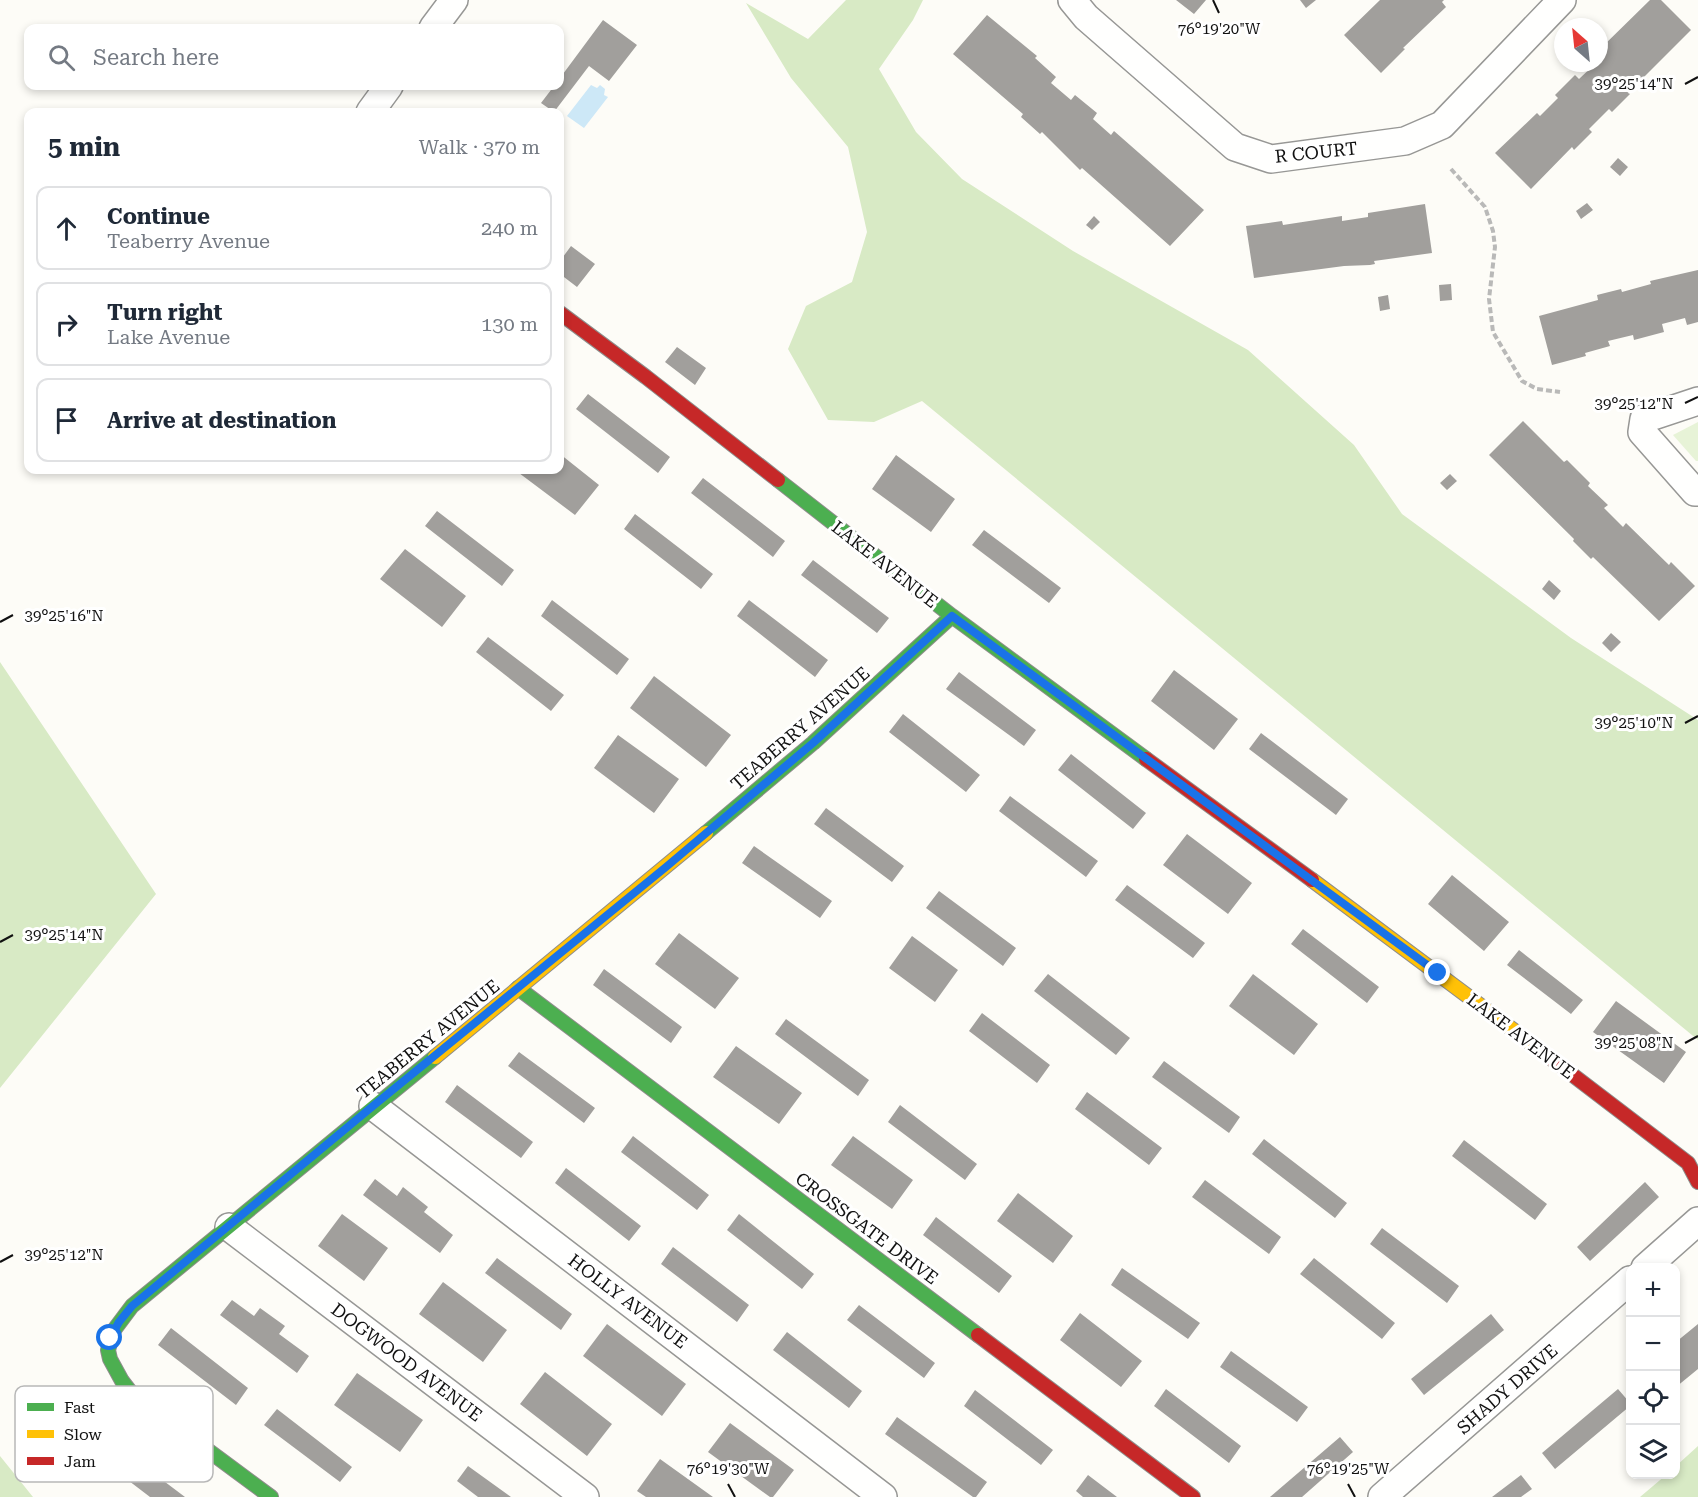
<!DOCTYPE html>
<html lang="en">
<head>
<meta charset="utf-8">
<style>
	:root { --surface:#fff; --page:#f2f2f3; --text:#1f2937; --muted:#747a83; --line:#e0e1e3 }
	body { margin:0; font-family:"Roboto Serif",serif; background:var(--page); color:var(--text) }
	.controls { position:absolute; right:18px; bottom:18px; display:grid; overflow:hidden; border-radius:12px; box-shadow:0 3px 9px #0003 }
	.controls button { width:54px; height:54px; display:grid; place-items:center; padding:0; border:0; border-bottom:2px solid var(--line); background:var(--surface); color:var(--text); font:30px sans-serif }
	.compass { position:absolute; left:1554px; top:18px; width:54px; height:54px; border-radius:50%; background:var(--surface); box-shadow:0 3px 9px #0003; rotate:333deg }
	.stop { position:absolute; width:18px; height:18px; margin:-14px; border:4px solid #1a73e8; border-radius:50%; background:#fff }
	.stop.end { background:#1a73e8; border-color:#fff; box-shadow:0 2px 6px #0008 }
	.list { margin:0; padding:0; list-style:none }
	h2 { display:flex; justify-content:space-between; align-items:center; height:78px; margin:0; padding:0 24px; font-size:26px }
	h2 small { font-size:20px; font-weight:400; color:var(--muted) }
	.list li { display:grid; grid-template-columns:39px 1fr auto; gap:18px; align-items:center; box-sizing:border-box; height:84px; margin:0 12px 12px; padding:0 12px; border:2px solid var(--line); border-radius:12px }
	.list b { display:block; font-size:22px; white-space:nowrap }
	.list p { margin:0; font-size:20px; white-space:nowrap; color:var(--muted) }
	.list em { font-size:20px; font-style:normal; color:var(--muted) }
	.icon { flex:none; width:33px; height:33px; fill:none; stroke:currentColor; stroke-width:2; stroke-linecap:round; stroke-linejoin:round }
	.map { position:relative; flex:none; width:1698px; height:1497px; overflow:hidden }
	.search { position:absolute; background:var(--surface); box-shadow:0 3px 9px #0003; left:24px; top:24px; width:540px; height:66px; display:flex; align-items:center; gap:15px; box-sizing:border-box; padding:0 21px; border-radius:12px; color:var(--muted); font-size:22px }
	.panel { position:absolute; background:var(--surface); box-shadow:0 3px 9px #0003; left:24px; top:108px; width:540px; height:366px; border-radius:12px }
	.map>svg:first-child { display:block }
	.green { fill:#e7f3d7 }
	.forest { fill:#d8eac5 }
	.water { fill:#cde8f7 }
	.building { fill:#a19f9c }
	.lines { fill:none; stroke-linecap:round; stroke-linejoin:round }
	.street-casing { stroke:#979795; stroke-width:30 }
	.fast-casing { stroke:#8e8d8b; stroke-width:16 }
	.slow-casing { stroke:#8e8d8b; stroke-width:16 }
	.jam-casing { stroke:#8e8d8b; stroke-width:16 }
	.path { stroke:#b9b9b8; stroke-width:4; stroke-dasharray:6 3; stroke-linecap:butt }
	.street { stroke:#fffffe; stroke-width:27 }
	.fast { stroke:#4caf50; stroke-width:14 }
	.slow { stroke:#ffc107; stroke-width:14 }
	.jam { stroke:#c62828; stroke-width:14 }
	.route { stroke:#1a73e8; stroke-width:8 }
	.ticks { fill:none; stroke:#111; stroke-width:2 }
	.labels { text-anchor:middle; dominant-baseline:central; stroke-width:6; stroke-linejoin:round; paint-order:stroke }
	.street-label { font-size:18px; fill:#111; stroke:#fff }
	.key { fill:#fff; stroke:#b8b8b8; stroke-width:1.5 }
	.key-label { font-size:16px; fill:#111 }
	.ticks-label { font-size:15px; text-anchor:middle; fill:#111; stroke:#fff; stroke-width:6; stroke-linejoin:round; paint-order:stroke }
</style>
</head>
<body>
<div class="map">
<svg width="1698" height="1497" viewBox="0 0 1698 1497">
	<rect width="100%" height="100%" fill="#fdfcf7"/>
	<path class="green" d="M 1698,422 L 1698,461 L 1696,461 L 1673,435 Z"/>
	<path class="forest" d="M 846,0 L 923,0 L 913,20 L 879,69 L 916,132 L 962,179 L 1073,251 L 1248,350 L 1354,445 L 1402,514 L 1571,638 L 1698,720 L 1698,1040 L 922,401 L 874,422 L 828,420 L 788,349 L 806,306 L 852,282 L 867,232 L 848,147 L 791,78 L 746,3 L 808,39 Z
		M 0,662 L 156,894 L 0,1088 Z
		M 1698,1446 L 1698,1497 L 1640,1497 L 1666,1475 L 1676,1474 L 1676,1466 Z
		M 0,1456 L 33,1497 L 0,1497 Z"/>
	<path class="water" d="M 591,85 L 597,88 L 600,85 L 605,89 L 604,95 L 608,97 L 584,128 L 567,116 Z"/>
	<path class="building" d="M 1176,0 L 1206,0 L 1194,14 Z
		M 1300,0 L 1316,0 L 1306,8 Z
		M 1380,0 L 1444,0 L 1442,2 L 1446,7 L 1403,48 L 1405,49 L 1381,73 L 1344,35 Z
		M 1650,0 L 1661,0 L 1691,30 L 1628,93 L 1630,94 L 1612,112 L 1609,109 L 1589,129 L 1592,132 L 1574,150 L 1572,147 L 1531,189 L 1495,153 L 1537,113 L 1540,116 L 1558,98 L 1555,95 L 1575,75 L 1579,79 L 1596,63 L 1599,63 L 1599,50 Z
		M 987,15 L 1037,56 L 1035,58 L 1056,77 L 1051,83 L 1071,100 L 1075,95 L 1097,113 L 1093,119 L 1111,135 L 1114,131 L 1204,210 L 1170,246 L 1082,168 L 1080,170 L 1042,132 L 1040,134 L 1021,117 L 1023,114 L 953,54 Z
		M 603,20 L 637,45 L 609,81 L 589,66 L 554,112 L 541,103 L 554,86 L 560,86 L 560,78 Z
		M 1618,158 L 1628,167 L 1620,176 L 1610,167 Z
		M 1587,203 L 1593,210 L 1581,219 L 1576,211 Z
		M 1425,204 L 1432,253 L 1374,261 L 1375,264 L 1370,265 L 1344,266 L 1254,278 L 1246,226 L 1282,221 L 1283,225 L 1342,216 L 1342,221 L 1368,217 L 1368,213 Z
		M 1094,216 L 1100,222 L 1092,230 L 1086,225 Z
		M 571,246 L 595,264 L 577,287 L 560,274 L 560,261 Z
		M 1698,270 L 1698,322 L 1687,325 L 1685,318 L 1662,324 L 1664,332 L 1634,340 L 1633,335 L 1608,341 L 1610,346 L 1585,353 L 1586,356 L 1552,365 L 1539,316 L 1598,300 L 1597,295 L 1621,289 L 1622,292 L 1651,284 L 1650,281 Z
		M 1451,284 L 1452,300 L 1440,301 L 1439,285 Z
		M 1388,295 L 1390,309 L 1380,311 L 1378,297 Z
		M 677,347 L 706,368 L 695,385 L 665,362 Z
		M 588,394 L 670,457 L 658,473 L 576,409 Z
		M 1523,421 L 1564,462 L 1567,460 L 1590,483 L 1588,486 L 1608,505 L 1604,508 L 1623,527 L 1626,523 L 1669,565 L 1671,562 L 1695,586 L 1659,621 L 1593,557 L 1591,559 L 1573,541 L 1574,539 L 1489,455 Z
		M 560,454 L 599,485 L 575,515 L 515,470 L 560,470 Z
		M 896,455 L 955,499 L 931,532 L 872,489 Z
		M 1450,474 L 1457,481 L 1447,490 L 1440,483 Z
		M 703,478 L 785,541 L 773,557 L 691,493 Z
		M 437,511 L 514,570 L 502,586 L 425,526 Z
		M 635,514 L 713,574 L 701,589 L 624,529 Z
		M 984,530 L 1061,588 L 1049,603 L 972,545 Z
		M 405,549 L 466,596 L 442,627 L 380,579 Z
		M 813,560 L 889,618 L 877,633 L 801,575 Z
		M 1549,580 L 1561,591 L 1554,600 L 1542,589 Z
		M 552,600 L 629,659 L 617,675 L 541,616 Z
		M 749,600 L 828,660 L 815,677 L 737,616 Z
		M 1611,633 L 1621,642 L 1611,652 L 1602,643 Z
		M 488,637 L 564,695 L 551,711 L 476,652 Z
		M 1174,670 L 1238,719 L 1214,750 L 1151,701 Z
		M 959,672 L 1036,730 L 1024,746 L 946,689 Z
		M 654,676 L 731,735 L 706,767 L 630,708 Z
		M 903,714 L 980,775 L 966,792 L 889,732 Z
		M 1261,733 L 1348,799 L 1336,815 L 1249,749 Z
		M 618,735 L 679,779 L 654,813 L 594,768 Z
		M 1071,754 L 1146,813 L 1133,829 L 1058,770 Z
		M 1010,796 L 1098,861 L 1086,877 L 999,811 Z
		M 826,808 L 904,866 L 892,882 L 814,824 Z
		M 1187,834 L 1252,883 L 1228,914 L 1163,865 Z
		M 754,846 L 832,901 L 820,918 L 742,863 Z
		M 1452,875 L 1509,922 L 1484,951 L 1428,904 Z
		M 1127,885 L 1205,943 L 1193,958 L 1115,900 Z
		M 939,891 L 1016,948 L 1003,966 L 926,908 Z
		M 1303,929 L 1379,987 L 1367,1003 L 1291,944 Z
		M 679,933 L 739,978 L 715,1009 L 655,964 Z
		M 912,936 L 958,970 L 935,1002 L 889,968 Z
		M 1519,950 L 1583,1000 L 1571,1014 L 1507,965 Z
		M 604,969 L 682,1027 L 671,1043 L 593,985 Z
		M 1048,974 L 1130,1038 L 1116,1055 L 1034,991 Z
		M 1253,974 L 1318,1024 L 1294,1055 L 1229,1006 Z
		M 1616,1001 L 1686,1052 L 1664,1083 L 1593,1032 Z
		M 982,1013 L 1050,1065 L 1037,1083 L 969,1031 Z
		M 786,1019 L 869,1080 L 858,1096 L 775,1034 Z
		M 736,1046 L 802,1093 L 779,1124 L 713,1077 Z
		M 519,1052 L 595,1108 L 584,1123 L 508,1066 Z
		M 1164,1061 L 1240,1117 L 1229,1133 L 1152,1077 Z
		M 457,1085 L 533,1142 L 521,1158 L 445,1102 Z
		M 1087,1092 L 1162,1148 L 1149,1165 L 1075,1109 Z
		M 900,1105 L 977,1164 L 965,1180 L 888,1122 Z
		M 633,1136 L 709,1195 L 697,1210 L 621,1152 Z
		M 853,1136 L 913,1180 L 892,1209 L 831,1165 Z
		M 1264,1139 L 1347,1203 L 1335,1218 L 1252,1154 Z
		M 1464,1140 L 1547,1204 L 1535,1220 L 1452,1156 Z
		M 566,1168 L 641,1226 L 629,1241 L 555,1183 Z
		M 375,1179 L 397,1196 L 403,1187 L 428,1207 L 424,1212 L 453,1235 L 440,1253 L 363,1195 Z
		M 1205,1180 L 1281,1237 L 1269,1254 L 1192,1197 Z
		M 1645,1182 L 1659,1197 L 1590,1261 L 1577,1247 Z
		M 1018,1193 L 1073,1236 L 1053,1263 L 997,1221 Z
		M 342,1214 L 388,1248 L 364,1281 L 318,1246 Z
		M 739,1214 L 814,1274 L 802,1289 L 727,1230 Z
		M 936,1217 L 1012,1276 L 999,1293 L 923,1235 Z
		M 1382,1228 L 1459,1286 L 1447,1303 L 1370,1244 Z
		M 673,1247 L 749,1305 L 737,1322 L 661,1264 Z
		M 497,1258 L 572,1314 L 561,1330 L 485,1273 Z
		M 1314,1258 L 1395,1323 L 1382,1339 L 1300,1274 Z
		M 1122,1268 L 1200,1323 L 1188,1339 L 1111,1285 Z
		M 443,1282 L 507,1330 L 483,1362 L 419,1314 Z
		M 232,1300 L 254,1316 L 260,1308 L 285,1326 L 279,1334 L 309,1356 L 297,1373 L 220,1315 Z
		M 859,1305 L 935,1363 L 924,1378 L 847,1320 Z
		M 1080,1313 L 1142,1361 L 1121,1387 L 1060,1340 Z
		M 1491,1314 L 1504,1330 L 1424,1395 L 1411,1379 Z
		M 607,1324 L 686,1384 L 662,1416 L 583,1356 Z
		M 1698,1324 L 1698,1369 L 1676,1387 L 1676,1342 Z
		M 171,1328 L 248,1388 L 236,1405 L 158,1345 Z
		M 787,1332 L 862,1391 L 849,1408 L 773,1350 Z
		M 1231,1351 L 1308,1407 L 1297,1422 L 1220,1367 Z
		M 545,1372 L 612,1424 L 587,1456 L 520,1404 Z
		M 357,1373 L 423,1420 L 400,1452 L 334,1405 Z
		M 1166,1389 L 1241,1446 L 1229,1463 L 1154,1406 Z
		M 1618,1389 L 1630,1403 L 1630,1406 L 1555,1469 L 1542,1453 Z
		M 975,1390 L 1053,1450 L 1041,1465 L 964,1406 Z
		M 277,1409 L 352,1467 L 340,1482 L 264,1425 Z
		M 897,1417 L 987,1482 L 976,1497 L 973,1497 L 885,1434 Z
		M 730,1423 L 794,1470 L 773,1497 L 770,1497 L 708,1452 Z
		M 1340,1437 L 1353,1452 L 1302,1497 L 1270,1497 Z
		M 112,1442 L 185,1497 L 150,1497 L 99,1458 Z
		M 660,1459 L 713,1497 L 646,1497 L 637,1491 Z
		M 468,1466 L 511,1497 L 478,1497 L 457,1481 Z
		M 1088,1475 L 1117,1497 L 1083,1497 L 1076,1491 Z
		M 1521,1475 L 1532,1489 L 1521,1497 L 1492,1497 Z"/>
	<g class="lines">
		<defs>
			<path id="street" d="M 1072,0 L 1086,17 L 1235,147 L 1271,159 L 1405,141 L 1442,125 L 1562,0
				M 433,28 L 454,0
				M 370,112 L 389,86
				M 1698,401 L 1644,419 L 1642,432 L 1695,492 L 1698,492
				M 373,1106 L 883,1497
				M 229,1227 L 585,1497
				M 1645,1268 L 1698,1221
				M 1382,1497 L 1630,1280"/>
			<path id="fast" d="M 778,480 L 952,616 L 1146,759
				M 706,833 L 813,743 L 952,616
				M 518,988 L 978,1335
				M 271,1497 L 132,1394 L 122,1381 L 110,1359 L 108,1350 L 114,1330 L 132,1306 L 435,1057"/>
			<path id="slow" d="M 1312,880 L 1536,1047
				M 435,1057 L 706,833"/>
			<path id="jam" d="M 560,313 L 646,377 L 778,480
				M 1146,759 L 1312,880
				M 1536,1047 L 1688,1163 L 1698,1182
				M 978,1335 L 1193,1497"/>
		</defs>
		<use href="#street" class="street-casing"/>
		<use href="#fast" class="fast-casing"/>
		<use href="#slow" class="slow-casing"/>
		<use href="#jam" class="jam-casing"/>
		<path class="path" d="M 1451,169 L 1485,207 L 1493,231 L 1495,247 L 1489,299 L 1493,332 L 1522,381 L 1537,389 L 1560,392"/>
		<use href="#street" class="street"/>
		<use href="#fast" class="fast"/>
		<use href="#slow" class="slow"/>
		<use href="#jam" class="jam"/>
	</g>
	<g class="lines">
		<path class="route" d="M 110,1338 L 119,1322 L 132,1306 L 373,1106 L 666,867 L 813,743 L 952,616 L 1438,973"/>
	</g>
	<path class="ticks" d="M 1213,0 L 1219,13M 1685,84 L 1698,77M 1685,403 L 1698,397M 0,622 L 13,615M 1685,723 L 1698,716M 0,942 L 13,935M 1685,1043 L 1698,1036M 0,1262 L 13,1255M 728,1484 L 735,1497M 1348,1484 L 1355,1497"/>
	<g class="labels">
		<g class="street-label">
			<text transform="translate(1316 152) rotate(-6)">R COURT</text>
			<text transform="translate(885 564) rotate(38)">LAKE AVENUE</text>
			<text transform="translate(800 728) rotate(-41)">TEABERRY AVENUE</text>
			<text transform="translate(1521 1036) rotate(37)">LAKE AVENUE</text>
			<text transform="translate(428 1039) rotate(-39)">TEABERRY AVENUE</text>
			<text transform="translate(867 1228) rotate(37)">CROSSGATE DRIVE</text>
			<text transform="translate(628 1301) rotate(37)">HOLLY AVENUE</text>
			<text transform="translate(407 1362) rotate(37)">DOGWOOD AVENUE</text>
			<text transform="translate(1507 1389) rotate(-41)">SHADY DRIVE</text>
		</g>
	</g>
	<rect x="15" y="1386" width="198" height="96" rx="9" class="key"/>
	<rect x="27" y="1403" width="27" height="8" fill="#4caf50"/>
	<rect x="27" y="1430" width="27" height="8" fill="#ffc107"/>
	<rect x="27" y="1457" width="27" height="8" fill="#c62828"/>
	<g class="key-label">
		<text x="64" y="1413">Fast</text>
		<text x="64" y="1440">Slow</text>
		<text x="64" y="1467">Jam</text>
	</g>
	<g class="ticks-label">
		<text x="1219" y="34">76°19'20"W</text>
		<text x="1634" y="89">39°25'14"N</text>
		<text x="1634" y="409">39°25'12"N</text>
		<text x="64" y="621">39°25'16"N</text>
		<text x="1634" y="728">39°25'10"N</text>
		<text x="64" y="940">39°25'14"N</text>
		<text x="1634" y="1048">39°25'08"N</text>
		<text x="64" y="1260">39°25'12"N</text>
		<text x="728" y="1474">76°19'30"W</text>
		<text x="1348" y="1474">76°19'25"W</text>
	</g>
</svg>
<div class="controls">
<button>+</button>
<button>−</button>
<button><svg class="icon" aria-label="locate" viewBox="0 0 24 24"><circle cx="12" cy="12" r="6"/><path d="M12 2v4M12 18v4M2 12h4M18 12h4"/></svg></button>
<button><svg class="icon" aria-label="layers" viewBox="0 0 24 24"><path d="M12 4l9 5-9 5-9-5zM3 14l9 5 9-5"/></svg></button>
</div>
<svg class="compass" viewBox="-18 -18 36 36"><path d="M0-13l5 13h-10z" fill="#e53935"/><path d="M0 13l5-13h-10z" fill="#747a83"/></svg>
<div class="stop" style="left:110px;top:1338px"></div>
<div class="stop end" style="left:1438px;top:973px"></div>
<div class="search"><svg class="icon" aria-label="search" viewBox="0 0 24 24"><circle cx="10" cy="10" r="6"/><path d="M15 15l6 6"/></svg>Search here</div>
<section class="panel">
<h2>5 min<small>Walk · 370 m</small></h2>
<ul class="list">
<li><svg class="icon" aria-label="ahead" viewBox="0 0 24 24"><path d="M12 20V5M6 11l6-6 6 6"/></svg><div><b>Continue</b><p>Teaberry Avenue</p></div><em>240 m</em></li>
<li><svg class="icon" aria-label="right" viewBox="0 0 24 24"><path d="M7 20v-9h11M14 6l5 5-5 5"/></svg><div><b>Turn right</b><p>Lake Avenue</p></div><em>130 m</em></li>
<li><svg class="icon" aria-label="arrive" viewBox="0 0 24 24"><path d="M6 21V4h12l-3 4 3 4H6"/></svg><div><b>Arrive at destination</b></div></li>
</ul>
</section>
</div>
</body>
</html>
